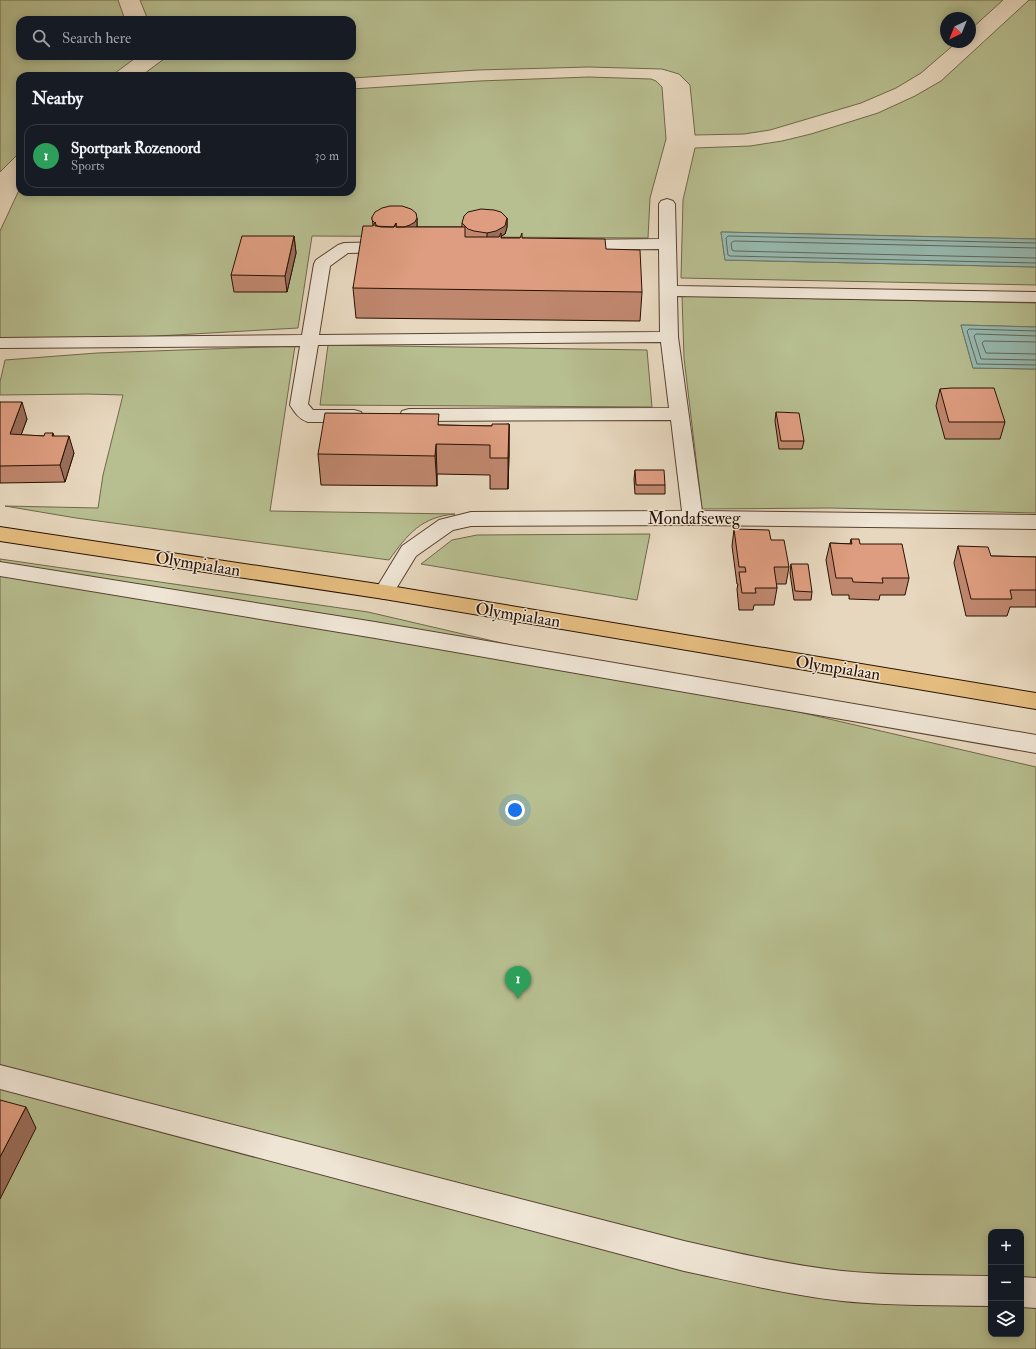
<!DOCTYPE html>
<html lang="en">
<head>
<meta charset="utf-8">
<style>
	:root { --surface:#171b24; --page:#20242c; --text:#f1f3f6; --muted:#9ea1a6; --line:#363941; --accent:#c59692 }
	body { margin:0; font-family:"IM FELL Double Pica",serif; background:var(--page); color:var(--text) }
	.controls { position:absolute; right:12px; bottom:12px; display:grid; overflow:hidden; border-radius:8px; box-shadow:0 2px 10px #0003 }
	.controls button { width:36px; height:36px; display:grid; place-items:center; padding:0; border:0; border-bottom:1px solid var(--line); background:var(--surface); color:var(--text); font:20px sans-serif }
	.compass { position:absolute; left:940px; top:12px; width:36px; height:36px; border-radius:50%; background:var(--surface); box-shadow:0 2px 10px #0003; rotate:223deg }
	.you { position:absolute; left:515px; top:810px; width:14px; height:14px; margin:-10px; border:3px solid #fff; border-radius:50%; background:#1a73e8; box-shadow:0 0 0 6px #1a73e833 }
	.badge { display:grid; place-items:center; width:26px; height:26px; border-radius:50%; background:var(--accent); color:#fff; font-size:13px; font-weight:700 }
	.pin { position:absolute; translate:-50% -33px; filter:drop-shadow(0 1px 2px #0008) }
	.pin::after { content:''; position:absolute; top:21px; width:14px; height:12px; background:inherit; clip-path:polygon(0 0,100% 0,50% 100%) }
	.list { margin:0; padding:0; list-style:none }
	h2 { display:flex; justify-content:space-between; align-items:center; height:52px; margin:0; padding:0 16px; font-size:17px }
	h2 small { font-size:13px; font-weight:400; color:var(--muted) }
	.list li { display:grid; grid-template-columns:26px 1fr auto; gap:12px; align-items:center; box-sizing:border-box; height:64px; margin:0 8px 8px; padding:0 8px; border:1px solid var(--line); border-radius:12px }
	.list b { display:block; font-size:15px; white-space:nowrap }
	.list p { margin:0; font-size:13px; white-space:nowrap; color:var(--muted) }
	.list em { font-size:13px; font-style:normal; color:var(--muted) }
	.icon { flex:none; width:22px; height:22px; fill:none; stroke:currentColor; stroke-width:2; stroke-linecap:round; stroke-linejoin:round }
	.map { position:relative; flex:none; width:1036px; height:1349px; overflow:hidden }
	.search { position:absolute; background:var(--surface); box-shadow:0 2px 10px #0003; left:16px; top:16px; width:340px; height:44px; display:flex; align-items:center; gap:10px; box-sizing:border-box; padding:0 14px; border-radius:12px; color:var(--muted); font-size:15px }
	.panel { position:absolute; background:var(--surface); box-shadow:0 2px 10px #0003; left:16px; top:72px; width:340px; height:124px; border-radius:12px }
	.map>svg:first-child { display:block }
	.green { fill:#b7be90; stroke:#706849; fill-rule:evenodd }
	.water { fill:#97bab1; stroke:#6b766b }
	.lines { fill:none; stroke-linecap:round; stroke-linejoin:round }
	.shore { stroke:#60665a; stroke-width:1 }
	.minor-casing { stroke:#584231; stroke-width:2 }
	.major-casing { stroke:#281102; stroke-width:2 }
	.minor { fill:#efe5d5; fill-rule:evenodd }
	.major { fill:#e4bc7f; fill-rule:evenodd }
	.wall { fill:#bf876e; stroke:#281102 }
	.shaded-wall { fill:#9b6e5a; stroke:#281102 }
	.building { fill:#de9d80; stroke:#281102 }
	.labels { text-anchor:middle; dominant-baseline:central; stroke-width:3; stroke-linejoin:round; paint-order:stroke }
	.street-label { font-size:17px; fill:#281102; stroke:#efe5d5 }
</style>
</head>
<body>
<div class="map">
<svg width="1036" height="1349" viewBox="0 0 1036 1349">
	<rect width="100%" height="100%" fill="#e7d7be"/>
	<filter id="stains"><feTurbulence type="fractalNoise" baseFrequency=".005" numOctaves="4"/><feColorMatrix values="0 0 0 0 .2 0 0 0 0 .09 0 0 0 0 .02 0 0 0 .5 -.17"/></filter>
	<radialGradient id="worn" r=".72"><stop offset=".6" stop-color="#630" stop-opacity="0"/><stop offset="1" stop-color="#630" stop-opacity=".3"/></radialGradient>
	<path class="green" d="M 0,0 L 118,0 L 125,20 L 20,20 L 20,56 L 138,56 L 111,76 L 20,76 L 20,152 L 0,172 Z
		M 140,0 L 1003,0 L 970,30 L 970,18 L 946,18 L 946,42 L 957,42 L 921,73 L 896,88 L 861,103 L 770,130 L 744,134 L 695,135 L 690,85 L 679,74 L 662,69 L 589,67 L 477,70 L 352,78 L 352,76 L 141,76 L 164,59 L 163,56 L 352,56 L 352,20 L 148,20 Z
		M 1029,0 L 1036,0 L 1036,239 L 721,232 L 725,260 L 1036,267 L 1036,285 L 681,278 L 683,200 L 695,148 L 750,146 L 782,141 L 811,134 L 878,113 L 915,96 L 941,81 Z
		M 589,77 L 651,79 L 656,81 L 662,87 L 666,139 L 650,198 L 648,238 L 312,236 L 298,328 L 0,345 L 0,231 L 20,188 L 20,192 L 352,192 L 352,89 L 479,81 Z
		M 682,296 L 1036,303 L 1036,327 L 961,325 L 973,368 L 1036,369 L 1036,513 L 831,508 L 702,509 L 684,358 Z
		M 328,345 L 647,350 L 652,407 L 320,405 Z
		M 295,346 L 270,511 L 455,514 C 421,517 408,534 389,560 L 76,518 L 5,506 L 98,508 L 103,475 L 123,395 L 88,394 L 0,395 L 0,382 L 5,360 L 97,353 Z
		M 650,534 L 637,600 L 421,564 L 452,540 L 477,535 Z
		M 0,559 L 368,612 L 1036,767 L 1036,1349 L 0,1349 ZM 991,1232 L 1021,1232 L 1021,1334 L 991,1334 Z"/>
	<path class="water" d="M 721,232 L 1036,239 L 1036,267 L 725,260 Z
		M 961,325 L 1036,327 L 1036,369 L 973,368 Z"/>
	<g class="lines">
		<path class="shore" d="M 1036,243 L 728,236 L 726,238 L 728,255 L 730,256 L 1036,263
			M 1036,248 L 734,241 L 731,243 L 732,250 L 734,251 L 1036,258
			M 1036,331 L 969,329 L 967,331 L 977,364 L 1036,365
			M 1036,336 L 976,334 L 974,336 L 981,359 L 1036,360
			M 1036,342 L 984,341 L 982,343 L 986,353 L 1036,354"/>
		<defs>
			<path id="minor" d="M 667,199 L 673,201 L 675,204 L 677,286 L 1036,292 L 1036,302 L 677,296 L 678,337 L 702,511 L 1036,515 L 1036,529 L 693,525 L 471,526 L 453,530 L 416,556 L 391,597 L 384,599 L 377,597 L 374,592 L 402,546 L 439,520 L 471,512 L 682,511 L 671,420 L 409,421 L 402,419 L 400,415 L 402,411 L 409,409 L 669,408 L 661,342 L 318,345 L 308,404 L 313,410 L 354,410 L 361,412 L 363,416 L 361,420 L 354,422 L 308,422 C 299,419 295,413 290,405 L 300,346 L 0,348 L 0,338 L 302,335 L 314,264 L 316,260 L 338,245 L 344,243 L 389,242 L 395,244 L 397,247 L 395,250 L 389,252 L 348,253 L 330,266 L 319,335 L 660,332 L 659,249 L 575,250 L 569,248 L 567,245 L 569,242 L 575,240 L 659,239 L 659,204 L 661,201 Z
				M 0,562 L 375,622 L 1036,735 L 1036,753 L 375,638 L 0,576 Z
				M 0,1065 L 684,1241 C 736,1253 789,1265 842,1271 C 891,1276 942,1275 991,1276 L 991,1306 C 942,1305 891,1306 842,1301 C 789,1295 736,1282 684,1271 L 0,1089 Z
				M 1021,1277 L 1036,1278 L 1036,1308 L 1021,1307 Z"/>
			<path id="major" d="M 0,527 L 384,585 L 1036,693 L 1036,709 L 384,599 L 0,541 Z"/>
		</defs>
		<use href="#minor" class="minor-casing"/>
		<use href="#major" class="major-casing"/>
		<use href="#minor" class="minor"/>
		<use href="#major" class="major"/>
	</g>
	<path class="wall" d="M 372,217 L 417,218 L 417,227 L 462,227 L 462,223 L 507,218 L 507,227 L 505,234 L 501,236 L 501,238 L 522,238 L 606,249 L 642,292 L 640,321 L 356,318 L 353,288 L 373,226 Z
		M 294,236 L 296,253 L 287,292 L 234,292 L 231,275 Z
		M 940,389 L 1005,422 L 1000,439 L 945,439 L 936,406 Z
		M 0,402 L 27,419 L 21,435 L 44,436 L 53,433 L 54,436 L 74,453 L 65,482 L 0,483 Z
		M 776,412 L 804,441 L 802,449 L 779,449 L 775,421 Z
		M 509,424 L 509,454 L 508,489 L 490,489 L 490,475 L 437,474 L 437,486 L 321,485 L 318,454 L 439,425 L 492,426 Z
		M 635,470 L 665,485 L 665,494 L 635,494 L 634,479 Z
		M 734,529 L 771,540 L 789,567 L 786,584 L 776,584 L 777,588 L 774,605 L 754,605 L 753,610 L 739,610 L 737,589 L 738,584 L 737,584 L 732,546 Z
		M 851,539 L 860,544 L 909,578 L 905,595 L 880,595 L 879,600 L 849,599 L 849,595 L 832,595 L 826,560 L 830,543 L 850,544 Z
		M 958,546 L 991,556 L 1036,557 L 1036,607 L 1010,607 L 1007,616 L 966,616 L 954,563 Z
		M 791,564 L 812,592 L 811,600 L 794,600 L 790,573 Z"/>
	<path class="shaded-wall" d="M 417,218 L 417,226 L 415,230 L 393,229 Z
		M 507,218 L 507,227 L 505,234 L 496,239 L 487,241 L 487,233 Z
		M 294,236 L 296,253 L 287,292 L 285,276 Z
		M 22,402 L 27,419 L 15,451 L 10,434 Z
		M 509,424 L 509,454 L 508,489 L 508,458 Z
		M 69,436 L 74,453 L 65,482 L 60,465 Z
		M 436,444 L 437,474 L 437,486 L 435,456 Z
		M 26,1107 L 36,1128 L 0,1199 L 0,1157 Z"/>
	<path class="building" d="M 390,206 L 402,206 L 411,209 L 416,213 L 417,218 L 415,222 L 410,225 L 404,227 L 396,227 L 396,223 L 394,227 L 381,227 L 377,226 L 375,223 L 375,222 L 375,223 L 372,220 L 372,217 L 375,212 L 382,208 Z
		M 481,209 L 494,210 L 501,212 L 507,218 L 505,226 L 496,231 L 487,233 L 474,231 L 468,229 L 462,223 L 464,216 L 468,212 Z
		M 375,222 L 375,226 L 394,227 L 396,223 L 396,227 L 465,227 L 465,237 L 499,237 L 501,233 L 501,238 L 520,238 L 522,233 L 522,238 L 605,239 L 606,249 L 640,250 L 642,292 L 353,288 L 363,226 L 373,226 Z
		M 242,236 L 294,236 L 285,276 L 231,275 Z
		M 951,388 L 994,388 L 1005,422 L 949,422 L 940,389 Z
		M 0,402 L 22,402 L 10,434 L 44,436 L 45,433 L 53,433 L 52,436 L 69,436 L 60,465 L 0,466 Z
		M 776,412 L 799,413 L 804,441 L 781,441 Z
		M 325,413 L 439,414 L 438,425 L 492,426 L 492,424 L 509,424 L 508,458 L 490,458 L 490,445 L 436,444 L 435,456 L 318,454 Z
		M 635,470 L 664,470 L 665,485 L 636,485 Z
		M 734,529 L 769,530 L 771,540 L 784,540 L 789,567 L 774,567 L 777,588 L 755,588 L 756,593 L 742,593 L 739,572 L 746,572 L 745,567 L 739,567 Z
		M 851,539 L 859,539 L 860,544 L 902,544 L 909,578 L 882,578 L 883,583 L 853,582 L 852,578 L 836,578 L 830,543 L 852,544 Z
		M 958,546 L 988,547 L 991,556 L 1036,557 L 1036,590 L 1010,590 L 1012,599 L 971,599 Z
		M 791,564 L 808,564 L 812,592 L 795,591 Z
		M 0,1100 L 26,1107 L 0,1157 Z"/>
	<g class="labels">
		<g class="street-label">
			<text x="694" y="518">Mondafseweg</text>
			<text transform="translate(198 564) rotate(9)">Olympialaan</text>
			<text transform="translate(518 615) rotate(9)">Olympialaan</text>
			<text transform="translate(838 668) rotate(9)">Olympialaan</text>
		</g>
	</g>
	<rect width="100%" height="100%" filter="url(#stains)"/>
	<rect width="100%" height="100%" fill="url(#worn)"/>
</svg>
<div class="controls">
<button>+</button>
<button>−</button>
<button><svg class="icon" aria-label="layers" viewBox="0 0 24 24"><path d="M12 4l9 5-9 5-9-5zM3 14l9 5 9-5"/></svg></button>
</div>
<svg class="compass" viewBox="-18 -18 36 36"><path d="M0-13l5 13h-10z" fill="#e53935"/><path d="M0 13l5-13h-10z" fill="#9ea1a6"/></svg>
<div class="you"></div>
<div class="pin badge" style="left:518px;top:999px;background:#2e9e5b">1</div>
<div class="search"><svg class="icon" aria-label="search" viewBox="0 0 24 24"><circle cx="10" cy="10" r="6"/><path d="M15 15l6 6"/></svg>Search here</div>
<section class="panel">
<h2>Nearby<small></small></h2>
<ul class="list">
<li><span class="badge" style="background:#2e9e5b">1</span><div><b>Sportpark Rozenoord</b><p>Sports</p></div><em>30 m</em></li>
</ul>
</section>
</div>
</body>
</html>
